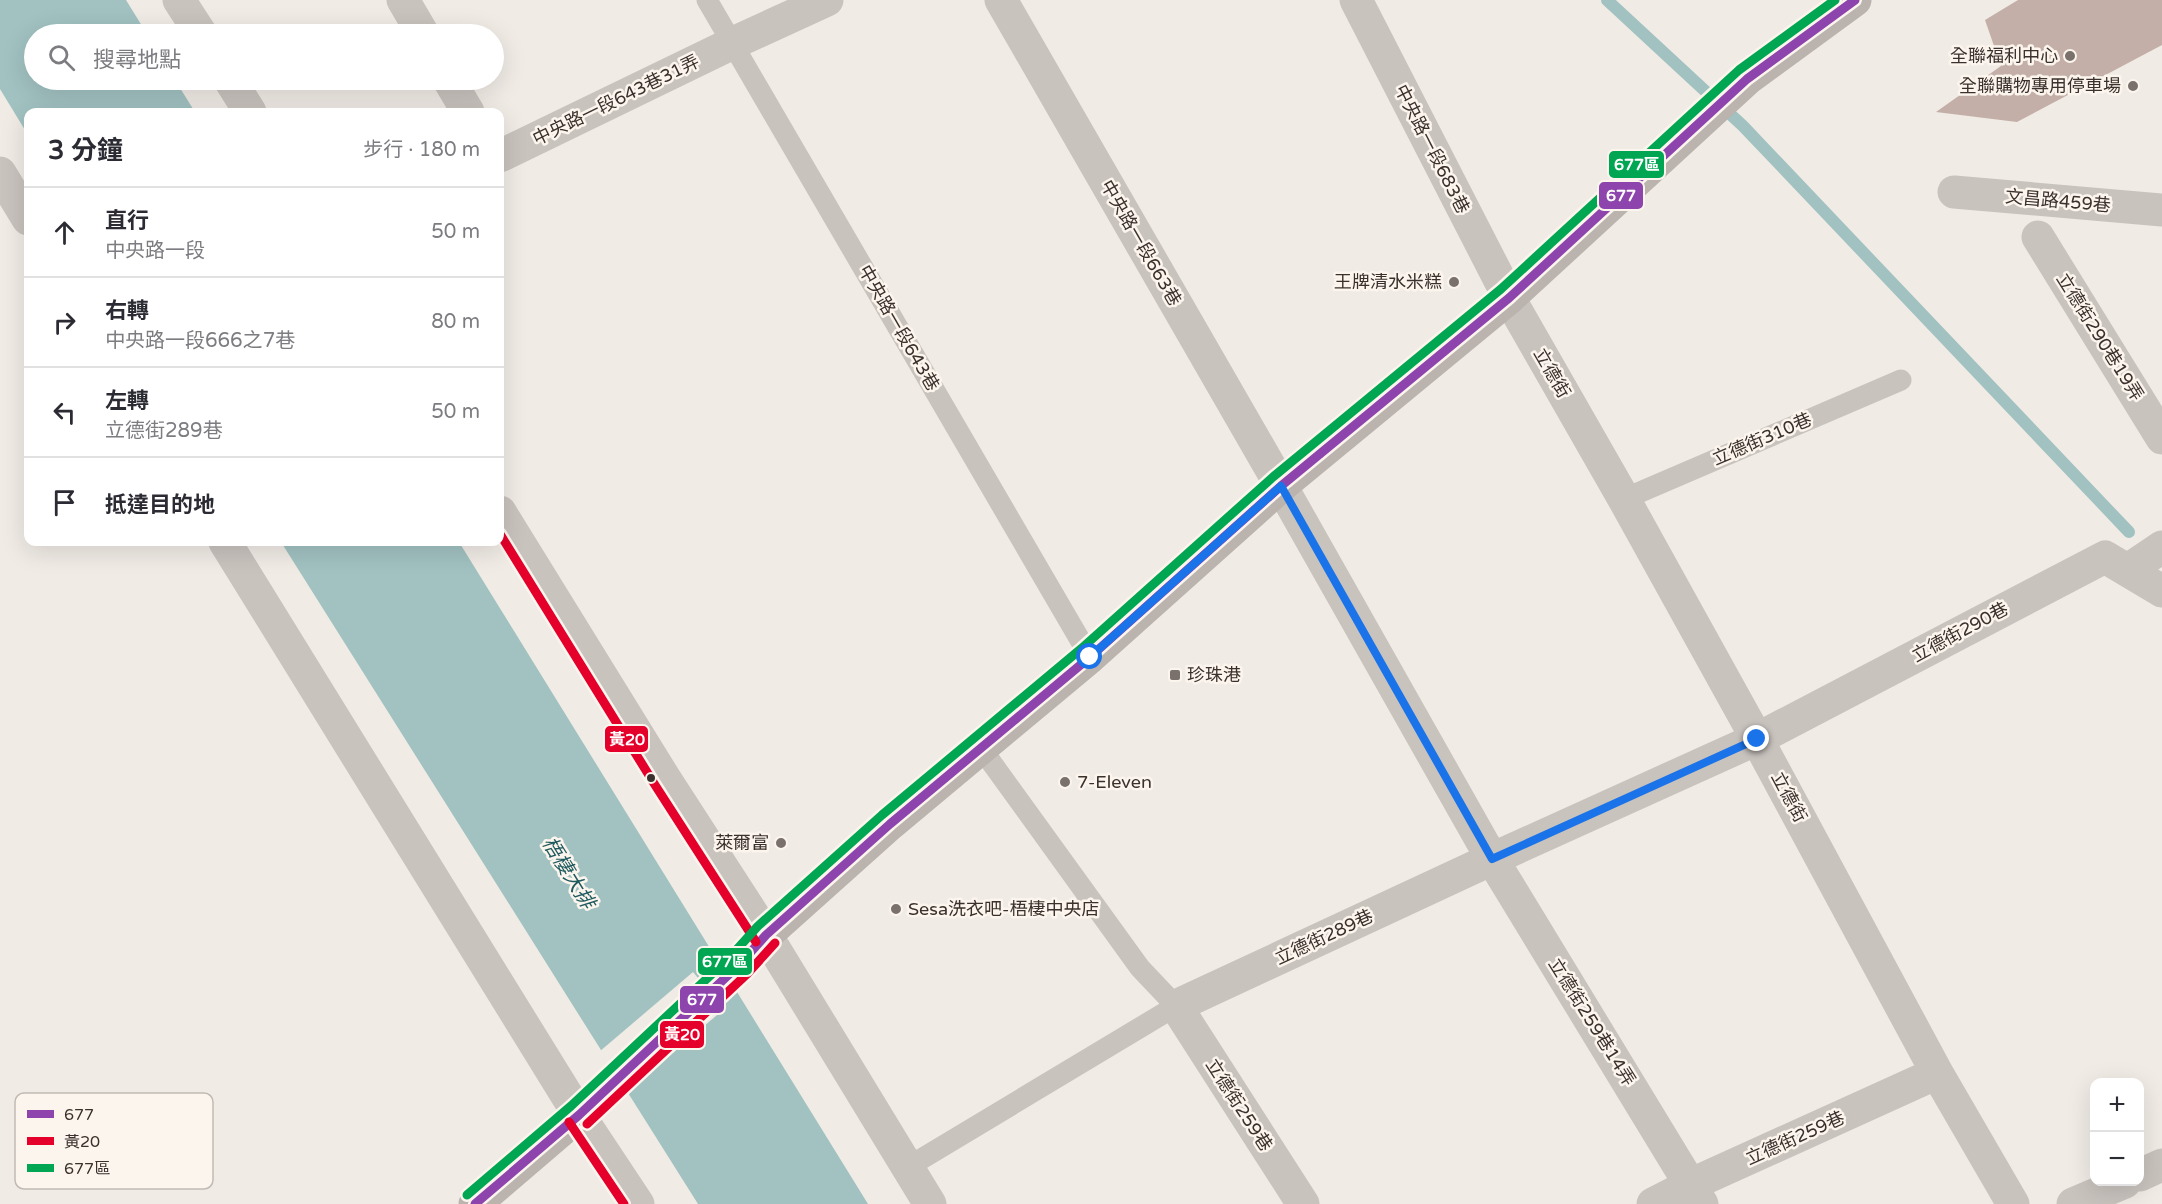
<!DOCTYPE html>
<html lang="zh-TW">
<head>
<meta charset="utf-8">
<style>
	:root { --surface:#fff; --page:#f2f2f3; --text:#2b2b33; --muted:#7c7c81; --line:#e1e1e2 }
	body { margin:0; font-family:"Varela Round","Noto Sans TC",sans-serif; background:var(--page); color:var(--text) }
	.controls { position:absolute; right:18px; bottom:18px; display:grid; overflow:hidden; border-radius:12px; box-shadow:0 6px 24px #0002 }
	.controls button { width:54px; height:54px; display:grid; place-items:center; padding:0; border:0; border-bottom:2px solid var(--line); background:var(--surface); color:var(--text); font:30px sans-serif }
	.stop { position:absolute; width:18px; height:18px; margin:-14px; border:4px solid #1a73e8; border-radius:50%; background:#fff }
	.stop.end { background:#1a73e8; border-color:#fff; box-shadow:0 2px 6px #0008 }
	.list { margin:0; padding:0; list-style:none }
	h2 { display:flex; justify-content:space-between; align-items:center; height:78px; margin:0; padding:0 24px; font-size:26px }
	h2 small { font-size:20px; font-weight:400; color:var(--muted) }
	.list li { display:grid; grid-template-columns:39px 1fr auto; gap:18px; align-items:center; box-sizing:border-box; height:90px; padding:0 24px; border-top:2px solid var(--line) }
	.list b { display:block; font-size:22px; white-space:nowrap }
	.list p { margin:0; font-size:20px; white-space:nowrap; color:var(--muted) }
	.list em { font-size:20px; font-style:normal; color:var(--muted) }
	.icon { flex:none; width:33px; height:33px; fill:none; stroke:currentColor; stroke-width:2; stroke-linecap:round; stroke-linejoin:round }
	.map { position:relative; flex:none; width:2162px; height:1204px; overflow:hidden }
	.search { position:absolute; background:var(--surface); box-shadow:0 6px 24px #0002; left:24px; top:24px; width:480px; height:66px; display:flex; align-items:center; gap:15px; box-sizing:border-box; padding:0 21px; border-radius:33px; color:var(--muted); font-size:22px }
	.panel { position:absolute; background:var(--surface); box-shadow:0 6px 24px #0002; left:24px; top:108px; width:480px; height:438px; border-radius:12px }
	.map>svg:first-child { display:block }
	.water { fill:#a1c2c1 }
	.pier { fill:#f0ebe5 }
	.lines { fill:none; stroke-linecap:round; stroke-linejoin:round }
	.stream { stroke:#a1c2c1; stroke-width:12 }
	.building { fill:#c3afa7 }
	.lane { stroke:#c9c3be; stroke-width:21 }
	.street { stroke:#c9c3be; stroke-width:33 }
	.secondary { stroke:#bab3ae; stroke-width:33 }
	.bus-1-casing { stroke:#fbf5ee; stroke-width:14 }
	.bus-2-casing { stroke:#fbf5ee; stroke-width:14 }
	.bus-3-casing { stroke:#fbf5ee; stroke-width:14 }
	.bus-1 { stroke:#8e44ad; stroke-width:9 }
	.bus-2 { stroke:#e4002b; stroke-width:9 }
	.bus-3 { stroke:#00a651; stroke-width:9 }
	.route { stroke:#1a73e8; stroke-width:8 }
	.poi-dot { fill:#7a716c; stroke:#fbf5ee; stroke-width:2 }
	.bus-dot { fill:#3b302b; stroke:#fbf5ee; stroke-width:2 }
	.labels { text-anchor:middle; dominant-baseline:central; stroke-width:5; stroke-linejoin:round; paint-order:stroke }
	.poi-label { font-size:18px; fill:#3b302b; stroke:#fbf5ee; text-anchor:end }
	.street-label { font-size:18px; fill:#3b302b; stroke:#fbf5ee }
	.water-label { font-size:20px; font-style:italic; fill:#1f5a5e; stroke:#fbf5ee }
	.key { fill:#fbf5ee; stroke:#c1bab4; stroke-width:1.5 }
	.key-label { font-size:16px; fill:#3b302b }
	.line-badge { stroke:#fbf5ee; stroke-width:2 }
	.badge-label { font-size:16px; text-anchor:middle; font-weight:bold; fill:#fff }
</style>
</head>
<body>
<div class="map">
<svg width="2162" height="1204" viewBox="0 0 2162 1204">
	<rect width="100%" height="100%" fill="#f0ebe5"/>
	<path class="water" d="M 0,0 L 126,0 L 147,34 L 34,34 L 34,80 L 175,80 L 195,112 L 28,112 L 28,135 L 0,89 Z
		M 281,542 L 459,542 L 868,1204 L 698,1204 Z"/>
	<path class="pier" d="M 693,972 L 724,1009 L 625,1094 L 599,1052 Z"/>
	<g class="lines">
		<path class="stream" d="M 1607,0 L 1743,126 L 2129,532"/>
	</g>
	<path class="building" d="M 2018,0 L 2162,0 L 2162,45 L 2017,122 L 1936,112 L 2001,66 L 1985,20 Z"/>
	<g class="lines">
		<path class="lane" d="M 707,0 L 1090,657
			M 1624,499 L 1901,380
			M 908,1167 L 1176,1006 L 1140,968 L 981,748"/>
		<path class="street" d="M 179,0 L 201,34
			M 403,0 L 423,34
			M 1001,0 L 1281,486 L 1492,859 L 1702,1204
			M 1356,0 L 1509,298 L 1624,499 L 1757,739 L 1937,1073 L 2013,1204
			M 230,80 L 250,112
			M 449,80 L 468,112
			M 500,156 L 733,43 L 827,0
			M 0,173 L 28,219
			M 1954,192 L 2162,210
			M 2038,237 L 2162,438
			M 500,512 L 665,779 L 766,935 L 930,1204
			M 225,542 L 579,1115 L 638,1204
			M 2128,570 L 2162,547
			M 2140,1175 L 2162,1165
			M 1303,1204 L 1176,1006 L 1492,859 L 1757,739 L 2105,557 L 2162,591
			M 1653,1204 L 1692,1184 L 1937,1073
			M 2073,1204 L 2125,1182"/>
		<path class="secondary" d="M 475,1204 L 579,1115 L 739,965 L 766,935 L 890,824 L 1090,657 L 1281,486 L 1509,298 L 1747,79 L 1855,0"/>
		<defs>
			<path id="bus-1" d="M 475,1204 L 579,1115 L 739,965 L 766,935 L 890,824 L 1090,657 L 1281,486 L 1509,298 L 1747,79 L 1855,0"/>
			<path id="bus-2" d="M 500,534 L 655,785 L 756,942
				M 569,1122 L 624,1204
				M 587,1124 L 747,974 L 775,943"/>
			<path id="bus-3" d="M 467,1195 L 571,1106 L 730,957 L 758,926 L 882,815 L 1082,648 L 1273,477 L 1501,289 L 1739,70 L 1835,0"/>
		</defs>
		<use href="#bus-1" class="bus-1-casing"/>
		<use href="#bus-2" class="bus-2-casing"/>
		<use href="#bus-3" class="bus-3-casing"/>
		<use href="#bus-1" class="bus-1"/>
		<use href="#bus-2" class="bus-2"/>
		<use href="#bus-3" class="bus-3"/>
	</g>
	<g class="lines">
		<path class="route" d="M 1090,657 L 1281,486 L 1492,859 L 1757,739"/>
	</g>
	<g class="poi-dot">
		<circle cx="2070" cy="56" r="6"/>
		<circle cx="2133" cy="86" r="6"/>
		<circle cx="1454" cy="282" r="6"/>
		<rect x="1169" y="669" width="12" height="12" rx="3"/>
		<circle cx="1065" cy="782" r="6"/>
		<circle cx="781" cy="843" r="6"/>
		<circle cx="896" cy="909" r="6"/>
	</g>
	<circle class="bus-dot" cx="651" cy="778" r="5"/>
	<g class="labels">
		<g class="poi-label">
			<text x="2058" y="56">全聯福利中心</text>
			<text x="2121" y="86">全聯購物專用停車場</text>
			<text x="1442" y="282">王牌清水米糕</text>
			<text x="1187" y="675" text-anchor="start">珍珠港</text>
			<text x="1077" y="782" text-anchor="start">7-Eleven</text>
			<text x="769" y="843">萊爾富</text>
			<text x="908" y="909" text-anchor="start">Sesa洗衣吧-梧棲中央店</text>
		</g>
		<g class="street-label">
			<text transform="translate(616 100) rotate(-26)">中央路一段643巷31弄</text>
			<text transform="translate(1432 149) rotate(63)">中央路一段683巷</text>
			<text transform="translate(2058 201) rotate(5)">文昌路459巷</text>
			<text transform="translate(1141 243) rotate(60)">中央路一段663巷</text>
			<text transform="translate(899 328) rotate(60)">中央路一段643巷</text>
			<text transform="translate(2100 337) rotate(58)">立德街290巷19弄</text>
			<text transform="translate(1552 373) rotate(60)">立德街</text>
			<text transform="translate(1762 439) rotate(-23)">立德街310巷</text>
			<text transform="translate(1960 632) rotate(-28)">立德街290巷</text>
			<text transform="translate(1789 797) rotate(62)">立德街</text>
			<text transform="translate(1324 937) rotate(-25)">立德街289巷</text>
			<text transform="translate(1592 1022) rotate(58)">立德街259巷14弄</text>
			<text transform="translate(1239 1105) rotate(57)">立德街259巷</text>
			<text transform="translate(1795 1138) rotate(-24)">立德街259巷</text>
		</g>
		<g class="water-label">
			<text transform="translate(568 873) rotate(58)">梧棲大排</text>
		</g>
	</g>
	<rect x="15" y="1093" width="198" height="96" rx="9" class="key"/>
	<rect x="27" y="1110" width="27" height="8" fill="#8e44ad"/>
	<rect x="27" y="1137" width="27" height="8" fill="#e4002b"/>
	<rect x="27" y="1164" width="27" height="8" fill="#00a651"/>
	<g class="key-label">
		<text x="64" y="1120">677</text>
		<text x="64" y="1147">黃20</text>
		<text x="64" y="1174">677區</text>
	</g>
	<g class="line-badge">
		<rect x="1608" y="150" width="57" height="29" rx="6" fill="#00a651"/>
		<rect x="1598" y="181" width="46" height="29" rx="6" fill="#8e44ad"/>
		<rect x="604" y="725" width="45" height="28" rx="6" fill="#e4002b"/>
		<rect x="697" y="947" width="56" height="29" rx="6" fill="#00a651"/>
		<rect x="679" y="985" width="46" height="29" rx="6" fill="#8e44ad"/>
		<rect x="659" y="1020" width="46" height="29" rx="6" fill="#e4002b"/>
	</g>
	<g class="badge-label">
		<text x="1637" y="170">677區</text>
		<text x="1621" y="201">677</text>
		<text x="627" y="745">黃20</text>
		<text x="725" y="967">677區</text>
		<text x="702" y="1005">677</text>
		<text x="682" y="1040">黃20</text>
	</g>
</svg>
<div class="controls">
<button>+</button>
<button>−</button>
</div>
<div class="stop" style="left:1090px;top:657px"></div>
<div class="stop end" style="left:1757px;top:739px"></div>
<div class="search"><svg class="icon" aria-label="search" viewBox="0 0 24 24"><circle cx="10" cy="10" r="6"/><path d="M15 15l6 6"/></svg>搜尋地點</div>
<section class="panel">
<h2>3 分鐘<small>步行 · 180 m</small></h2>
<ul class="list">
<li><svg class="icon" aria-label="ahead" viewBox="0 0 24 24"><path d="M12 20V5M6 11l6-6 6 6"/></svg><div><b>直行</b><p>中央路一段</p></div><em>50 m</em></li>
<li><svg class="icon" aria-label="right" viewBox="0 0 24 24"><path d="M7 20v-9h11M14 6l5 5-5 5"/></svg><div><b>右轉</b><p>中央路一段666之7巷</p></div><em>80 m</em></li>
<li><svg class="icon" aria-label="left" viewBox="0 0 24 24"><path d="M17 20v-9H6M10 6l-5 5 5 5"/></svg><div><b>左轉</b><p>立德街289巷</p></div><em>50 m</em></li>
<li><svg class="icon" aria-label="arrive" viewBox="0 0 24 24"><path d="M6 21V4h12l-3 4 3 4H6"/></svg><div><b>抵達目的地</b></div></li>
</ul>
</section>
</div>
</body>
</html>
